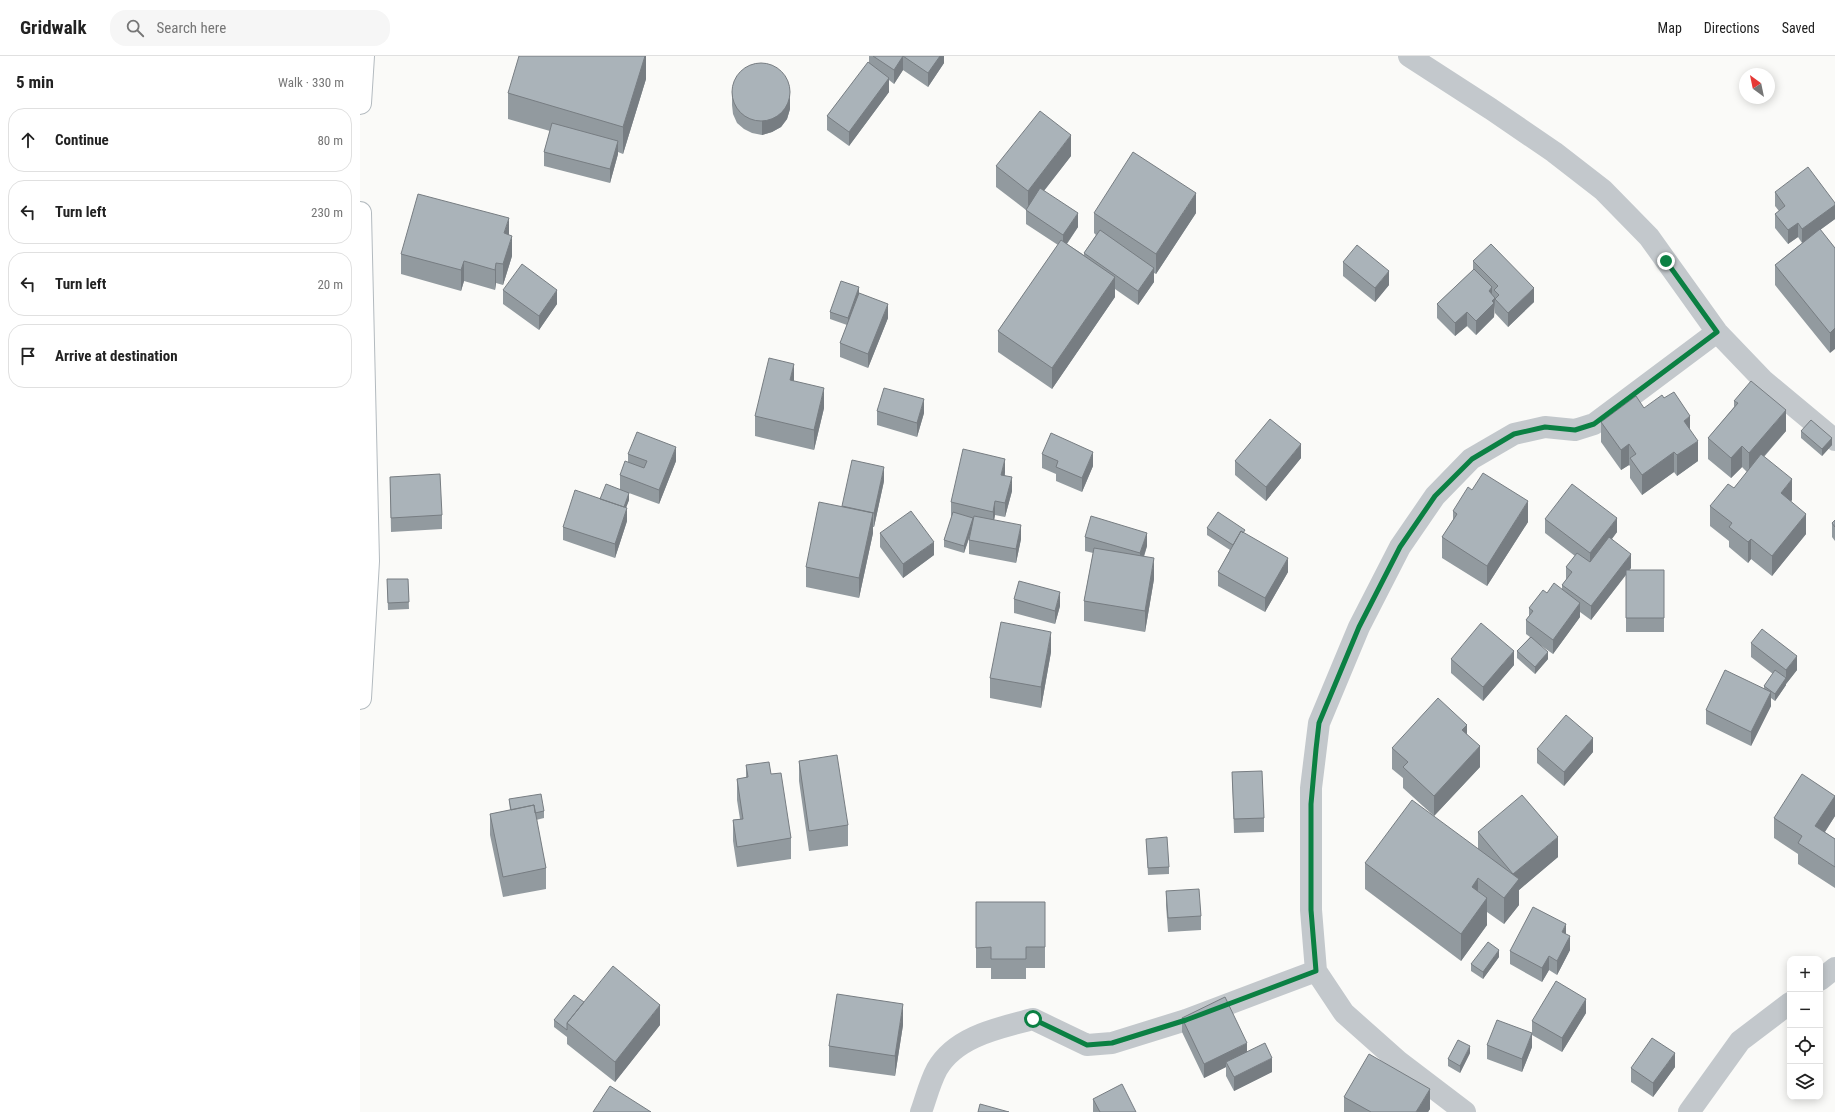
<!DOCTYPE html>
<html lang="en">
<head>
<meta charset="utf-8">
<style>
	:root { --surface:#fff; --page:#f6f6f6; --text:#222; --muted:#767676; --line:#e0e0e0 }
	body { margin:0; font-family:"Roboto Condensed",sans-serif; background:var(--page); color:var(--text) }
	.controls { position:absolute; right:12px; bottom:12px; display:grid; overflow:hidden; border-radius:8px; box-shadow:0 2px 10px #0003 }
	.controls button { width:36px; height:36px; display:grid; place-items:center; padding:0; border:0; border-bottom:1px solid var(--line); background:var(--surface); color:var(--text); font:20px sans-serif }
	.compass { position:absolute; left:1379px; top:12px; width:36px; height:36px; border-radius:50%; background:var(--surface); box-shadow:0 2px 10px #0003; rotate:327deg }
	.stop { position:absolute; width:12px; height:12px; margin:-9px; border:3px solid #0b8043; border-radius:50%; background:#fff }
	.stop.end { background:#0b8043; border-color:#fff; box-shadow:0 1px 4px #0008 }
	.list { margin:0; padding:0; list-style:none }
	h2 { display:flex; justify-content:space-between; align-items:center; height:52px; margin:0; padding:0 16px; font-size:17px }
	h2 small { font-size:13px; font-weight:400; color:var(--muted) }
	.list li { display:grid; grid-template-columns:26px 1fr auto; gap:12px; align-items:center; box-sizing:border-box; height:64px; margin:0 8px 8px; padding:0 8px; border:1px solid var(--line); border-radius:16px }
	.list b { display:block; font-size:15px; white-space:nowrap }
	.list em { font-size:13px; font-style:normal; color:var(--muted) }
	.icon { flex:none; width:22px; height:22px; fill:none; stroke:currentColor; stroke-width:2; stroke-linecap:round; stroke-linejoin:round }
	.map { position:relative; flex:none; width:1475px; height:1056px; overflow:hidden }
	header { display:flex; align-items:center; gap:24px; box-sizing:border-box; height:56px; padding:0 20px; background:var(--surface); border-bottom:1px solid var(--line) }
	header strong { font-size:19px }
	nav { display:flex; gap:22px; margin-inline-start:auto; font-size:14px }
	.search { width:280px; height:36px; background:var(--page); display:flex; align-items:center; gap:10px; box-sizing:border-box; padding:0 14px; border-radius:16px; color:var(--muted); font-size:15px }
	main { display:flex }
	aside { flex:1; background:var(--surface) }
	.map>svg:first-child { display:block }
	.lines { fill:none; stroke-linecap:round; stroke-linejoin:round }
	.secondary-casing { stroke:#b3babf; stroke-width:24 }
	.minor { stroke:#c3c8cc; stroke-width:22 }
	.secondary { stroke:#fff; stroke-width:22 }
	.wall { fill:#929a9f }
	.shaded-wall { fill:#777d82 }
	.building { fill:#aab3b9; stroke:#777d82 }
	.route { stroke:#0b8043; stroke-width:5 }
</style>
</head>
<body>
<header>
<strong>Gridwalk</strong>
<div class="search"><svg class="icon" aria-label="search" viewBox="0 0 24 24"><circle cx="10" cy="10" r="6"/><path d="M15 15l6 6"/></svg>Search here</div>
<nav><a>Map</a><a>Directions</a><a>Saved</a></nav>
</header>
<main>
<aside>
<h2>5 min<small>Walk · 330 m</small></h2>
<ul class="list">
<li><svg class="icon" aria-label="ahead" viewBox="0 0 24 24"><path d="M12 20V5M6 11l6-6 6 6"/></svg><div><b>Continue</b></div><em>80 m</em></li>
<li><svg class="icon" aria-label="left" viewBox="0 0 24 24"><path d="M17 20v-9H6M10 6l-5 5 5 5"/></svg><div><b>Turn left</b></div><em>230 m</em></li>
<li><svg class="icon" aria-label="left" viewBox="0 0 24 24"><path d="M17 20v-9H6M10 6l-5 5 5 5"/></svg><div><b>Turn left</b></div><em>20 m</em></li>
<li><svg class="icon" aria-label="arrive" viewBox="0 0 24 24"><path d="M6 21V4h12l-3 4 3 4H6"/></svg><div><b>Arrive at destination</b></div></li>
</ul>
</aside>
<div class="map">
<svg width="1475" height="1056" viewBox="0 0 1475 1056">
	<rect width="100%" height="100%" fill="#fafaf8"/>
	<g class="lines">
		<defs>
			<path id="secondary" d="M 0,47 L 3,0
				M 0,157 L 8,505 L 0,642"/>
		</defs>
		<use href="#secondary" class="secondary-casing"/>
		<path class="minor" d="M 1049,0 L 1131,53 L 1194,96 L 1243,134 L 1289,181 L 1357,276 L 1404,325 L 1475,384
			M 1460,924 L 1475,912
			M 561,1056 C 566,1042 570,1026 577,1013 C 596,980 639,972 673,963 L 727,989 L 752,987 L 826,964 L 956,915
			M 1105,1056 L 1038,1005 L 984,957 L 956,915 L 951,854 L 951,732 L 959,667 L 999,571 L 1040,491 L 1075,440 L 1111,403 L 1154,378 L 1185,371 L 1215,374 L 1234,368 L 1357,276
			M 1329,1056 L 1380,985 L 1430,947"/>
		<use href="#secondary" class="secondary"/>
	</g>
	<path class="wall" d="M 286,0 L 286,23 L 263,98 L 258,96 L 258,98 L 250,127 L 184,110 L 184,96 L 190,75 L 148,63 L 148,37 Z
		M 509,0 L 584,0 L 584,7 L 568,31 L 543,14 L 534,28 L 529,24 L 529,36 L 489,90 L 467,74 L 467,60 L 509,6 Z
		M 372,35 L 430,53 L 427,63 L 421,71 L 412,76 L 402,79 L 392,77 L 384,73 L 377,67 L 373,58 L 372,49 Z
		M 711,100 L 684,135 L 718,171 L 707,188 L 724,199 L 724,197 L 736,179 L 734,177 L 734,157 L 836,157 L 796,218 L 794,217 L 794,226 L 778,249 L 755,233 L 755,241 L 692,333 L 638,296 L 638,275 L 698,189 L 666,168 L 666,154 L 636,131 L 636,110 Z
		M 1415,136 L 1475,147 L 1475,163 L 1460,174 L 1475,192 L 1470,297 L 1415,229 L 1415,209 L 1442,187 L 1438,181 L 1428,188 L 1415,172 L 1415,158 L 1419,155 L 1415,150 Z
		M 149,179 L 152,200 L 143,229 L 136,227 L 135,234 L 104,225 L 101,235 L 41,218 L 41,198 Z
		M 1113,205 L 1174,246 L 1148,271 L 1135,257 L 1135,249 L 1134,261 L 1116,279 L 1107,270 L 1095,280 L 1077,262 L 1077,248 L 1113,214 Z
		M 983,206 L 1029,229 L 1015,246 L 983,220 Z
		M 143,234 L 197,248 L 179,274 L 143,248 Z
		M 499,237 L 528,262 L 508,312 L 480,301 L 480,287 L 487,269 L 470,263 L 470,256 Z
		M 434,325 L 464,352 L 454,394 L 395,380 L 395,360 Z
		M 1374,345 L 1426,375 L 1404,401 L 1432,444 L 1431,445 L 1446,478 L 1412,520 L 1391,503 L 1388,507 L 1369,491 L 1369,485 L 1350,470 L 1350,450 L 1374,432 L 1387,416 L 1382,411 L 1371,422 L 1348,403 L 1348,382 L 1374,351 Z
		M 1284,352 L 1330,374 L 1338,405 L 1317,420 L 1314,416 L 1282,439 L 1270,422 L 1270,410 L 1269,409 L 1261,414 L 1241,386 L 1241,366 Z
		M 517,355 L 564,357 L 557,381 L 517,369 Z
		M 1441,375 L 1472,389 L 1462,400 L 1441,382 Z
		M 268,398 L 316,405 L 299,448 L 269,437 L 269,444 L 266,451 L 267,465 L 255,502 L 203,484 L 203,471 L 240,443 L 260,433 L 260,419 L 268,406 Z
		M 682,398 L 733,410 L 722,436 L 696,425 L 696,418 L 682,412 Z
		M 941,402 L 906,445 L 875,419 L 875,405 Z
		M 645,417 L 645,419 L 652,435 L 645,461 L 635,459 L 634,464 L 661,483 L 656,507 L 609,498 L 609,484 L 611,477 L 604,497 L 584,491 L 584,484 L 592,460 L 591,460 L 591,446 Z
		M 30,421 L 82,459 L 82,473 L 31,476 Z
		M 524,425 L 514,471 L 513,471 L 513,477 L 499,542 L 446,531 L 446,511 L 482,451 Z
		M 1093,455 L 1168,466 L 1127,530 L 1082,502 L 1082,481 L 1093,464 Z
		M 1185,463 L 1257,476 L 1252,483 L 1271,512 L 1269,514 L 1304,514 L 1304,576 L 1266,576 L 1266,519 L 1231,564 L 1220,556 L 1220,561 L 1193,598 L 1180,589 L 1188,603 L 1175,618 L 1157,602 L 1157,595 L 1170,581 L 1166,578 L 1166,564 L 1169,560 L 1169,552 L 1187,537 L 1202,533 L 1202,529 L 1206,524 L 1206,511 L 1215,500 L 1185,477 Z
		M 1475,464 L 1475,485 L 1472,481 L 1472,467 Z
		M 847,472 L 885,478 L 928,516 L 905,556 L 858,530 L 858,516 L 870,494 L 847,479 Z
		M 520,477 L 574,499 L 543,522 L 520,491 Z
		M 725,481 L 787,490 L 784,501 L 794,523 L 785,576 L 724,565 L 724,545 L 733,497 L 725,495 Z
		M 27,523 L 48,523 L 49,553 L 28,554 Z
		M 654,543 L 700,550 L 695,568 L 654,557 Z
		M 1391,587 L 1437,614 L 1426,628 L 1426,629 L 1415,645 L 1411,642 L 1411,650 L 1391,690 L 1346,668 L 1346,654 L 1404,633 L 1404,630 L 1413,618 L 1391,601 Z
		M 691,596 L 681,652 L 630,642 L 630,622 Z
		M 1091,603 L 1154,609 L 1123,645 L 1091,617 Z
		M 1107,678 L 1120,711 L 1074,760 L 1043,732 L 1043,722 L 1032,713 L 1032,692 Z
		M 1177,693 L 1233,696 L 1204,730 L 1177,707 Z
		M 439,705 L 488,769 L 488,790 L 449,795 L 439,725 Z
		M 386,709 L 411,718 L 431,782 L 431,803 L 377,811 L 373,785 L 373,764 L 380,763 L 377,744 L 377,723 L 386,722 Z
		M 872,716 L 904,762 L 904,776 L 874,777 Z
		M 1475,740 L 1475,760 L 1465,776 L 1475,783 L 1475,832 L 1438,808 L 1438,798 L 1414,782 L 1414,762 Z
		M 149,743 L 184,755 L 184,762 L 176,764 L 186,812 L 186,833 L 143,841 L 130,779 L 130,758 L 150,754 Z
		M 1118,776 L 1198,801 L 1159,834 L 1159,849 L 1144,868 L 1127,856 L 1127,869 L 1101,905 L 1005,833 L 1005,807 L 1118,793 Z
		M 786,783 L 809,811 L 809,818 L 788,819 Z
		M 806,835 L 841,860 L 841,874 L 808,876 L 806,849 Z
		M 616,846 L 685,846 L 685,912 L 666,912 L 666,923 L 631,923 L 631,912 L 616,912 Z
		M 1206,878 L 1210,894 L 1197,919 L 1189,914 L 1182,926 L 1150,908 L 1150,895 Z
		M 1139,901 L 1123,923 L 1111,915 L 1111,908 Z
		M 224,946 L 300,969 L 255,1026 L 207,988 L 207,981 L 194,971 L 194,964 Z
		M 1226,957 L 1202,996 L 1172,979 L 1172,965 Z
		M 822,962 L 887,996 L 912,1016 L 874,1035 L 866,1020 L 866,1011 L 844,1022 L 822,976 Z
		M 543,969 L 535,1020 L 469,1011 L 469,990 Z
		M 1127,989 L 1172,991 L 1162,1016 L 1127,1003 Z
		M 1110,997 L 1100,1017 L 1088,1010 L 1088,1003 Z
		M 1315,1011 L 1293,1041 L 1271,1026 L 1271,1012 Z
		M 984,1041 L 1070,1053 L 1068,1056 L 984,1056 Z
		M 733,1043 L 776,1056 L 733,1056 Z"/>
	<path class="shaded-wall" d="M 285,0 L 286,0 L 286,23 L 263,98 L 263,71 Z
		M 543,0 L 543,14 L 534,28 L 534,14 Z
		M 580,0 L 584,0 L 584,7 L 568,31 L 568,17 Z
		M 529,22 L 529,36 L 489,90 L 489,76 Z
		M 430,39 L 430,53 L 427,63 L 421,71 L 412,76 L 402,79 L 402,65 Z
		M 711,79 L 711,100 L 668,155 L 668,135 Z
		M 258,85 L 258,98 L 250,127 L 250,113 Z
		M 836,137 L 836,157 L 796,218 L 796,198 Z
		M 1475,149 L 1475,163 L 1442,187 L 1442,173 Z
		M 718,157 L 718,171 L 703,193 L 703,179 Z
		M 149,162 L 149,182 L 144,177 Z
		M 1438,167 L 1438,181 L 1428,188 L 1428,174 Z
		M 152,180 L 152,200 L 143,229 L 143,208 Z
		M 104,205 L 104,225 L 101,235 L 101,214 Z
		M 136,207 L 136,227 L 135,234 L 135,214 Z
		M 794,212 L 794,226 L 778,249 L 778,235 Z
		M 1029,215 L 1029,229 L 1015,246 L 1015,232 Z
		M 755,221 L 755,241 L 692,333 L 692,312 Z
		M 499,231 L 499,238 L 488,269 L 488,262 Z
		M 1132,231 L 1132,245 L 1135,242 L 1134,261 L 1116,279 L 1116,265 L 1129,235 Z
		M 1174,232 L 1174,246 L 1148,271 L 1148,257 Z
		M 197,234 L 197,248 L 179,274 L 179,260 Z
		M 528,248 L 528,262 L 508,312 L 508,298 Z
		M 1107,256 L 1107,270 L 1095,280 L 1095,267 Z
		M 1475,272 L 1475,293 L 1470,297 L 1470,277 Z
		M 434,308 L 434,328 L 430,324 Z
		M 464,332 L 464,352 L 454,394 L 454,374 Z
		M 564,343 L 564,357 L 557,381 L 557,367 Z
		M 1426,354 L 1426,375 L 1389,417 L 1389,397 Z
		M 1330,360 L 1330,381 L 1324,365 Z
		M 1472,382 L 1472,389 L 1462,400 L 1462,393 Z
		M 1338,385 L 1338,405 L 1317,420 L 1317,399 Z
		M 941,388 L 941,402 L 906,445 L 906,431 Z
		M 1269,388 L 1269,409 L 1261,414 L 1261,394 Z
		M 1382,390 L 1382,411 L 1371,422 L 1371,402 Z
		M 316,391 L 316,405 L 299,448 L 299,434 Z
		M 733,396 L 733,410 L 722,436 L 722,422 Z
		M 1314,396 L 1314,416 L 1282,439 L 1282,419 Z
		M 645,403 L 645,417 L 641,433 L 641,419 Z
		M 524,411 L 524,425 L 514,471 L 514,457 Z
		M 652,421 L 652,435 L 645,461 L 645,447 Z
		M 1432,423 L 1432,444 L 1421,458 L 1421,437 Z
		M 269,437 L 269,444 L 263,460 L 263,453 Z
		M 635,445 L 635,459 L 633,470 L 633,456 Z
		M 1168,445 L 1168,466 L 1127,530 L 1127,510 Z
		M 267,452 L 267,465 L 255,502 L 255,488 Z
		M 513,457 L 513,477 L 499,542 L 499,522 Z
		M 1446,458 L 1446,478 L 1412,520 L 1412,500 Z
		M 613,462 L 613,469 L 604,497 L 604,490 Z
		M 1257,462 L 1257,476 L 1230,511 L 1230,497 Z
		M 661,469 L 661,483 L 656,507 L 656,493 Z
		M 787,477 L 787,490 L 780,511 L 780,497 Z
		M 1391,483 L 1391,503 L 1388,507 L 1388,486 Z
		M 574,486 L 574,499 L 543,522 L 543,508 Z
		M 1271,498 L 1271,512 L 1231,564 L 1231,550 Z
		M 794,502 L 794,523 L 785,576 L 785,555 Z
		M 928,502 L 928,516 L 905,556 L 905,542 Z
		M 700,536 L 700,550 L 695,568 L 695,555 Z
		M 1220,547 L 1220,561 L 1193,598 L 1193,584 Z
		M 691,576 L 691,596 L 681,652 L 681,631 Z
		M 1154,595 L 1154,609 L 1123,645 L 1123,631 Z
		M 1188,596 L 1188,603 L 1175,618 L 1175,611 Z
		M 1437,600 L 1437,614 L 1426,628 L 1426,614 Z
		M 1426,622 L 1426,629 L 1415,645 L 1415,638 Z
		M 1411,636 L 1411,650 L 1391,690 L 1391,676 Z
		M 1107,669 L 1107,689 L 1102,674 Z
		M 1233,682 L 1233,696 L 1204,730 L 1204,716 Z
		M 1120,690 L 1120,711 L 1074,760 L 1074,740 Z
		M 1475,740 L 1475,760 L 1455,791 L 1455,770 Z
		M 1198,781 L 1198,801 L 1159,834 L 1159,849 L 1144,868 L 1144,842 L 1153,818 Z
		M 1118,822 L 1118,849 L 1112,831 Z
		M 1127,842 L 1127,869 L 1101,905 L 1101,878 Z
		M 1206,868 L 1206,882 L 1202,876 Z
		M 1210,880 L 1210,894 L 1197,919 L 1197,905 Z
		M 1139,894 L 1139,901 L 1123,923 L 1123,916 Z
		M 1189,900 L 1189,914 L 1182,926 L 1182,912 Z
		M 1226,943 L 1226,957 L 1202,996 L 1202,982 Z
		M 543,948 L 543,969 L 535,1020 L 535,1000 Z
		M 300,949 L 300,969 L 255,1026 L 255,1006 Z
		M 1172,977 L 1172,991 L 1162,1016 L 1162,1003 Z
		M 887,987 L 887,1001 L 866,1006 L 866,1011 L 844,1022 L 844,1008 Z
		M 1110,990 L 1110,997 L 1100,1017 L 1100,1010 Z
		M 1315,997 L 1315,1011 L 1293,1041 L 1293,1027 Z
		M 912,1002 L 912,1016 L 874,1035 L 874,1021 Z
		M 1070,1033 L 1070,1053 L 1068,1056 L 1056,1056 Z"/>
	<path class="building" d="M 159,0 L 285,0 L 263,71 L 148,37 Z
		M 513,0 L 580,0 L 568,17 L 543,0 L 534,14 Z
		M 508,6 L 529,22 L 489,76 L 467,60 Z
		M372 36a29 29 0 1 1 58 0a29 29 0 1 1-58 0Z
		M 680,55 L 711,79 L 668,135 L 636,110 Z
		M 192,67 L 258,85 L 250,113 L 184,96 Z
		M 773,96 L 836,137 L 796,198 L 734,157 Z
		M 1448,111 L 1475,147 L 1475,149 L 1442,173 L 1438,167 L 1428,174 L 1415,158 L 1425,150 L 1415,136 Z
		M 680,132 L 718,157 L 703,179 L 666,154 Z
		M 58,138 L 149,162 L 144,177 L 152,180 L 143,208 L 136,207 L 135,214 L 104,205 L 101,214 L 41,198 Z
		M 1460,173 L 1475,192 L 1475,272 L 1470,277 L 1415,209 Z
		M 740,174 L 794,212 L 778,235 L 724,197 Z
		M 701,184 L 755,221 L 692,312 L 638,275 Z
		M 1131,188 L 1174,232 L 1148,257 L 1135,243 L 1139,239 L 1134,234 L 1138,230 L 1113,205 Z
		M 997,189 L 1029,215 L 1015,232 L 983,206 Z
		M 162,208 L 197,234 L 179,260 L 143,234 Z
		M 1114,213 L 1132,231 L 1129,235 L 1135,242 L 1132,245 L 1134,247 L 1116,265 L 1107,256 L 1095,267 L 1077,248 Z
		M 481,225 L 499,231 L 488,262 L 470,256 Z
		M 499,237 L 528,248 L 508,298 L 480,287 Z
		M 409,302 L 434,308 L 430,324 L 464,332 L 454,374 L 395,360 Z
		M 1391,325 L 1426,354 L 1389,397 L 1382,390 L 1371,402 L 1348,382 L 1378,347 L 1374,345 Z
		M 524,332 L 564,343 L 557,367 L 517,355 Z
		M 1314,336 L 1330,360 L 1324,365 L 1338,385 L 1317,399 L 1314,396 L 1282,419 L 1270,402 L 1276,398 L 1269,388 L 1261,394 L 1241,366 L 1276,340 L 1284,352 L 1302,339 L 1304,342 Z
		M 910,363 L 941,388 L 906,431 L 875,405 Z
		M 1451,364 L 1472,382 L 1462,393 L 1441,375 Z
		M 277,376 L 316,391 L 299,434 L 260,419 L 265,405 L 284,412 L 287,405 L 268,398 Z
		M 691,377 L 733,396 L 722,422 L 696,411 L 698,405 L 682,398 Z
		M 603,393 L 645,403 L 641,419 L 652,421 L 645,447 L 635,445 L 633,456 L 591,446 Z
		M 1401,398 L 1432,423 L 1421,437 L 1446,458 L 1412,500 L 1391,483 L 1388,486 L 1369,471 L 1372,467 L 1350,450 L 1368,428 L 1374,432 Z
		M 492,404 L 524,411 L 514,457 L 482,450 Z
		M 1123,417 L 1168,445 L 1127,510 L 1082,481 L 1097,458 L 1093,455 L 1108,431 L 1112,434 Z
		M 80,418 L 82,459 L 31,462 L 30,421 Z
		M 246,428 L 269,437 L 264,451 L 240,443 Z
		M 1212,428 L 1257,462 L 1230,497 L 1185,463 Z
		M 215,434 L 267,452 L 255,488 L 203,471 Z
		M 459,446 L 513,457 L 499,522 L 446,511 Z
		M 551,455 L 574,486 L 543,508 L 520,477 Z
		M 593,456 L 613,462 L 604,490 L 584,484 Z
		M 858,456 L 885,474 L 883,477 L 881,475 L 873,489 L 847,472 Z
		M 614,460 L 661,469 L 656,493 L 609,484 Z
		M 731,460 L 787,477 L 780,497 L 725,481 Z
		M 1475,464 L 1475,471 L 1472,467 Z
		M 881,475 L 928,502 L 905,542 L 858,516 Z
		M 1249,481 L 1271,498 L 1231,550 L 1202,529 L 1212,516 L 1206,511 L 1217,497 L 1230,506 Z
		M 734,492 L 794,502 L 785,555 L 724,545 Z
		M 1266,514 L 1304,514 L 1304,562 L 1266,562 Z
		M 27,523 L 48,523 L 49,546 L 28,547 Z
		M 659,525 L 700,536 L 695,555 L 654,543 Z
		M 1194,527 L 1220,547 L 1193,584 L 1166,564 L 1173,555 L 1169,552 L 1183,534 L 1187,537 Z
		M 641,566 L 691,576 L 681,631 L 630,622 Z
		M 1121,567 L 1154,595 L 1123,631 L 1091,603 Z
		M 1402,573 L 1437,600 L 1426,614 L 1391,587 Z
		M 1171,581 L 1188,596 L 1175,611 L 1157,595 Z
		M 1365,614 L 1411,636 L 1391,676 L 1346,654 Z
		M 1415,614 L 1426,622 L 1415,638 L 1404,630 Z
		M 1078,642 L 1107,669 L 1102,674 L 1120,690 L 1074,740 L 1043,711 L 1048,706 L 1032,692 Z
		M 1206,659 L 1233,682 L 1204,716 L 1177,693 Z
		M 477,699 L 488,769 L 449,775 L 439,705 Z
		M 409,706 L 411,718 L 421,717 L 431,782 L 377,791 L 373,764 L 383,763 L 377,723 L 388,721 L 386,709 Z
		M 902,715 L 904,762 L 874,763 L 872,716 Z
		M 1442,718 L 1475,740 L 1455,770 L 1475,783 L 1475,811 L 1438,787 L 1442,780 L 1414,762 Z
		M 181,738 L 184,755 L 175,757 L 174,749 L 151,754 L 149,743 Z
		M 1162,739 L 1198,781 L 1153,818 L 1118,776 Z
		M 1052,744 L 1159,823 L 1144,842 L 1118,822 L 1112,831 L 1127,842 L 1101,878 L 1005,807 Z
		M 174,749 L 186,812 L 143,821 L 130,758 Z
		M 807,781 L 809,811 L 788,812 L 786,783 Z
		M 839,833 L 841,860 L 808,862 L 806,835 Z
		M 616,846 L 685,846 L 685,891 L 666,891 L 666,903 L 631,903 L 631,891 L 616,892 Z
		M 1173,851 L 1206,868 L 1202,876 L 1210,880 L 1197,905 L 1189,900 L 1182,912 L 1150,895 Z
		M 1128,886 L 1139,894 L 1123,916 L 1111,908 Z
		M 253,910 L 300,949 L 255,1006 L 207,967 Z
		M 1196,925 L 1226,943 L 1202,982 L 1172,965 Z
		M 477,938 L 543,948 L 535,1000 L 469,990 Z
		M 214,939 L 224,946 L 207,967 L 207,974 L 194,964 Z
		M 865,941 L 887,987 L 844,1008 L 822,962 Z
		M 1137,964 L 1172,977 L 1162,1003 L 1127,989 Z
		M 1292,982 L 1315,997 L 1293,1027 L 1271,1012 Z
		M 1098,984 L 1110,990 L 1100,1010 L 1088,1003 Z
		M 905,987 L 912,1002 L 874,1021 L 866,1006 Z
		M 1009,998 L 1070,1033 L 1056,1056 L 1011,1056 L 984,1041 Z
		M 762,1028 L 776,1056 L 740,1056 L 733,1043 Z
		M 250,1030 L 291,1056 L 233,1056 Z
		M 620,1048 L 649,1056 L 618,1056 Z"/>
	<g class="lines">
		<path class="route" d="M 673,963 L 727,989 L 752,987 L 826,964 L 956,915 L 951,854 L 951,748 L 956,693 L 959,667 L 999,571 L 1040,491 L 1075,440 L 1112,403 L 1154,378 L 1185,371 L 1215,374 L 1234,368 L 1357,276 L 1306,205"/>
	</g>
</svg>
<div class="controls">
<button>+</button>
<button>−</button>
<button><svg class="icon" aria-label="locate" viewBox="0 0 24 24"><circle cx="12" cy="12" r="6"/><path d="M12 2v4M12 18v4M2 12h4M18 12h4"/></svg></button>
<button><svg class="icon" aria-label="layers" viewBox="0 0 24 24"><path d="M12 4l9 5-9 5-9-5zM3 14l9 5 9-5"/></svg></button>
</div>
<svg class="compass" viewBox="-18 -18 36 36"><path d="M0-13l5 13h-10z" fill="#e53935"/><path d="M0 13l5-13h-10z" fill="#767676"/></svg>
<div class="stop" style="left:673px;top:963px"></div>
<div class="stop end" style="left:1306px;top:205px"></div>
</div>
</main>
</body>
</html>
